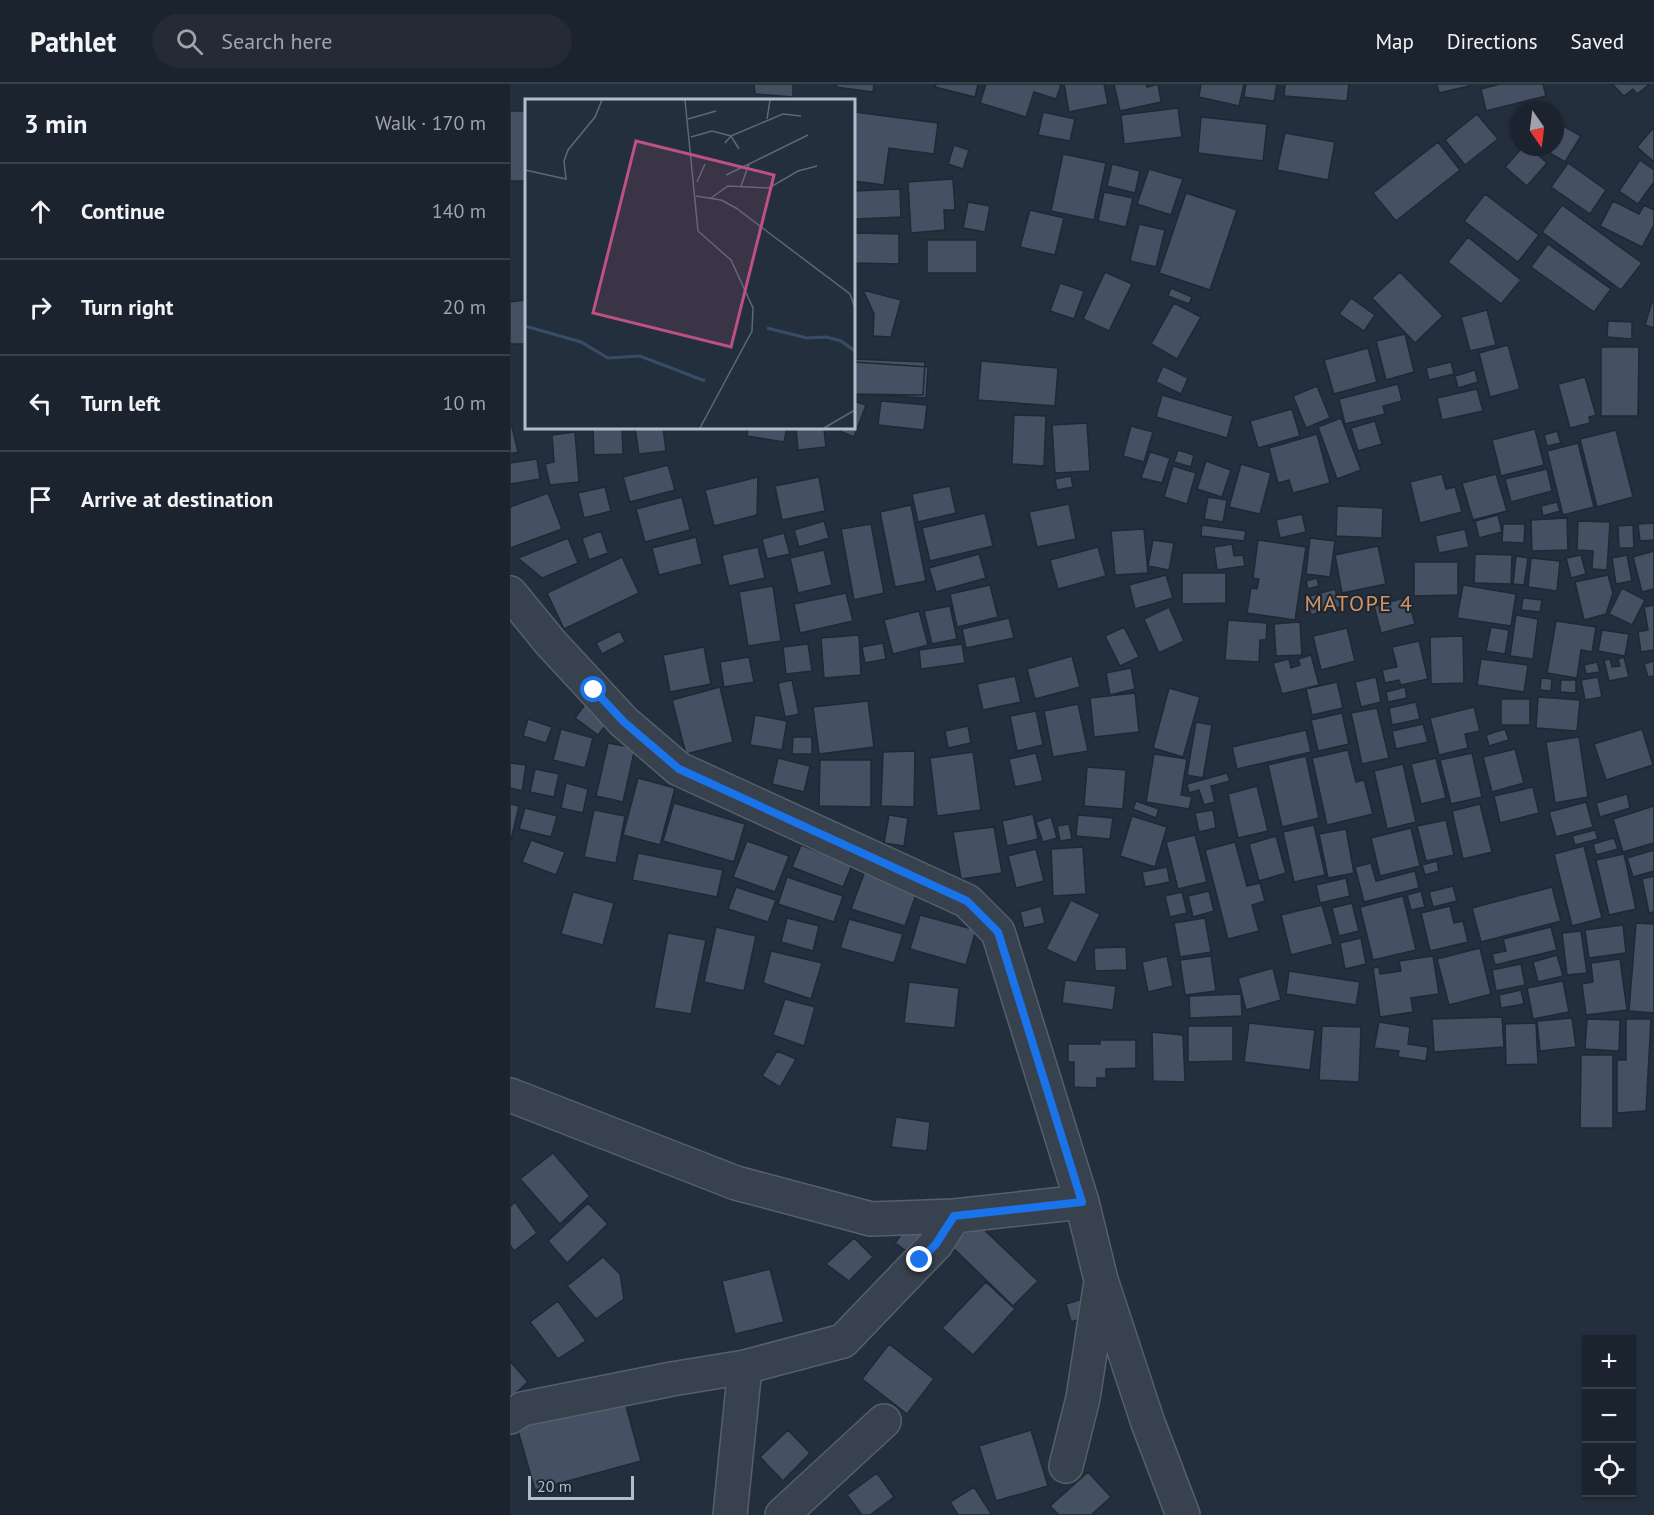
<!DOCTYPE html>
<html lang="en">
<head>
<meta charset="utf-8">
<style>
	:root { --surface:#1b232e; --page:#242b36; --text:#f1f3f6; --muted:#a0a4aa; --line:#39404a }
	body { margin:0; font-family:"PT Sans",sans-serif; background:var(--page); color:var(--text) }
	.controls { position:absolute; right:18px; bottom:18px; display:grid; overflow:hidden; border-radius:0px; box-shadow:0 2px 4px #0004 }
	.controls button { width:54px; height:54px; display:grid; place-items:center; padding:0; border:0; border-bottom:2px solid var(--line); background:var(--surface); color:var(--text); font:30px sans-serif }
	.compass { position:absolute; left:1000px; top:18px; width:54px; height:54px; border-radius:50%; background:var(--surface); box-shadow:0 2px 4px #0004; rotate:166deg }
	.scale { position:absolute; left:18px; bottom:15px; width:106px; box-sizing:border-box; padding-left:6px; border:3px solid #b4bcc9; border-top:0; font-size:16px; line-height:21px; white-space:nowrap; color:#b4bcc9; -webkit-text-stroke:4px #1d2633; paint-order:stroke }
	.stop { position:absolute; width:18px; height:18px; margin:-14px; border:4px solid #1a73e8; border-radius:50%; background:#fff }
	.stop.end { background:#1a73e8; border-color:#fff; box-shadow:0 2px 6px #0008 }
	.list { margin:0; padding:0; list-style:none }
	h2 { display:flex; justify-content:space-between; align-items:center; height:78px; margin:0; padding:0 24px; font-size:26px }
	h2 small { font-size:20px; font-weight:400; color:var(--muted) }
	.list li { display:grid; grid-template-columns:39px 1fr auto; gap:18px; align-items:center; box-sizing:border-box; height:96px; padding:0 24px; border-top:2px solid var(--line) }
	.list b { display:block; font-size:22px; white-space:nowrap }
	.list em { font-size:20px; font-style:normal; color:var(--muted) }
	.icon { flex:none; width:33px; height:33px; fill:none; stroke:currentColor; stroke-width:2; stroke-linecap:round; stroke-linejoin:round }
	.map { position:relative; flex:none; width:1144px; height:1431px; overflow:hidden }
	header { display:flex; align-items:center; gap:36px; box-sizing:border-box; height:84px; padding:0 30px; background:var(--surface); border-bottom:2px solid var(--line) }
	header strong { font-size:28px }
	nav { display:flex; gap:33px; margin-inline-start:auto; font-size:21px }
	.search { width:420px; height:54px; background:var(--page); display:flex; align-items:center; gap:15px; box-sizing:border-box; padding:0 21px; border-radius:33px; color:var(--muted); font-size:22px }
	main { display:flex }
	aside { flex:1; background:var(--surface) }
	.map>svg:first-child { display:block }
	.building { fill:#455162; stroke:#1f2835; stroke-width:1.5 }
	.lines { fill:none; stroke-linecap:round; stroke-linejoin:round }
	.minor-casing { stroke:#565f6c; stroke-width:36 }
	.minor { stroke:#38414e; stroke-width:33 }
	.route { stroke:#1a73e8; stroke-width:8 }
	.labels { text-anchor:middle; dominant-baseline:central; stroke-width:4.5; stroke-linejoin:round; paint-order:stroke }
	.quarter-label { font-size:22px; letter-spacing:1.5px; fill:#d59563; stroke:#1d2633 }
	.inset-river { fill:none; stroke:#394c67; stroke-width:3 }
	.inset-road { fill:none; stroke:#5e6776; stroke-width:1.5 }
	.view { fill:#bd5182; fill-opacity:0.15; stroke:#bd5182; stroke-width:3 }
	.inset-edge { fill:none; stroke:#b4bcc9; stroke-width:3 }
</style>
</head>
<body>
<header>
<strong>Pathlet</strong>
<div class="search"><svg class="icon" aria-label="search" viewBox="0 0 24 24"><circle cx="10" cy="10" r="6"/><path d="M15 15l6 6"/></svg>Search here</div>
<nav><a>Map</a><a>Directions</a><a>Saved</a></nav>
</header>
<main>
<aside>
<h2>3 min<small>Walk · 170 m</small></h2>
<ul class="list">
<li><svg class="icon" aria-label="ahead" viewBox="0 0 24 24"><path d="M12 20V5M6 11l6-6 6 6"/></svg><div><b>Continue</b></div><em>140 m</em></li>
<li><svg class="icon" aria-label="right" viewBox="0 0 24 24"><path d="M7 20v-9h11M14 6l5 5-5 5"/></svg><div><b>Turn right</b></div><em>20 m</em></li>
<li><svg class="icon" aria-label="left" viewBox="0 0 24 24"><path d="M17 20v-9H6M10 6l-5 5 5 5"/></svg><div><b>Turn left</b></div><em>10 m</em></li>
<li><svg class="icon" aria-label="arrive" viewBox="0 0 24 24"><path d="M6 21V4h12l-3 4 3 4H6"/></svg><div><b>Arrive at destination</b></div></li>
</ul>
</aside>
<div class="map">
<svg width="1144" height="1431" viewBox="0 0 1144 1431">
	<rect width="100%" height="100%" fill="#242f3e"/>
	<path class="building" d="M 244,0 L 283,0 L 283,13 L 245,10 Z
		M 327,0 L 364,0 L 363,8 L 326,3 Z
		M 426,0 L 468,0 L 465,13 L 425,3 Z
		M 476,0 L 547,0 L 551,1 L 546,15 L 524,8 L 516,33 L 470,19 Z
		M 554,0 L 594,0 L 598,20 L 559,28 Z
		M 604,0 L 636,0 L 637,3 L 648,0 L 651,18 L 610,27 Z
		M 691,0 L 734,0 L 729,22 L 689,13 Z
		M 736,0 L 767,0 L 764,17 L 734,13 Z
		M 775,0 L 839,0 L 837,17 L 774,12 Z
		M 927,0 L 959,0 L 959,2 L 929,9 Z
		M 990,0 L 1033,0 L 1036,12 L 976,27 L 971,5 Z
		M 1102,0 L 1140,0 L 1127,10 L 1123,5 L 1114,12 Z
		M 668,24 L 672,53 L 614,60 L 611,31 Z
		M 0,27 L 16,27 L 16,97 L 0,97 Z
		M 345,28 L 428,39 L 424,70 L 379,64 L 374,101 L 344,97 Z
		M 533,28 L 565,35 L 560,57 L 528,51 Z
		M 967,30 L 988,55 L 955,81 L 935,56 Z
		M 691,33 L 757,40 L 753,77 L 688,69 Z
		M 1045,37 L 1071,52 L 1055,78 L 1030,63 L 1045,63 Z
		M 1144,43 L 1144,78 L 1127,63 Z
		M 775,49 L 825,58 L 818,96 L 767,86 Z
		M 928,58 L 950,86 L 886,137 L 863,109 Z
		M 444,61 L 459,66 L 453,85 L 438,80 Z
		M 1013,63 L 1019,63 L 1037,79 L 1017,102 L 995,83 Z
		M 553,70 L 596,79 L 584,136 L 541,127 Z
		M 1130,76 L 1144,86 L 1144,98 L 1128,120 L 1109,107 Z
		M 1058,79 L 1096,106 L 1080,130 L 1041,103 Z
		M 602,80 L 630,87 L 625,109 L 597,102 Z
		M 639,85 L 673,95 L 661,131 L 627,120 Z
		M 443,95 L 445,126 L 434,126 L 435,146 L 401,149 L 398,98 Z
		M 390,105 L 391,133 L 345,135 L 344,107 Z
		M 594,108 L 623,114 L 616,143 L 588,137 Z
		M 676,109 L 727,126 L 700,206 L 649,189 Z
		M 975,110 L 1029,151 L 1008,178 L 954,137 Z
		M 1103,117 L 1129,130 L 1134,121 L 1144,126 L 1144,141 L 1132,163 L 1090,142 Z
		M 458,118 L 480,122 L 475,148 L 453,144 Z
		M 1052,121 L 1132,179 L 1111,206 L 1032,148 Z
		M 520,126 L 554,134 L 545,171 L 510,163 Z
		M 629,140 L 655,146 L 646,183 L 620,177 Z
		M 344,149 L 389,150 L 389,180 L 344,179 Z
		M 958,153 L 1011,196 L 991,220 L 938,178 Z
		M 417,156 L 467,156 L 467,189 L 417,189 Z
		M 1038,160 L 1101,205 L 1084,228 L 1021,183 Z
		M 595,188 L 622,200 L 599,247 L 573,235 Z
		M 890,188 L 933,232 L 905,259 L 862,214 Z
		M 550,199 L 574,207 L 564,235 L 540,227 Z
		M 661,204 L 682,213 L 679,220 L 658,212 Z
		M 353,206 L 391,216 L 381,253 L 363,252 L 364,230 Z
		M 841,214 L 865,231 L 854,247 L 829,230 Z
		M 16,216 L 16,260 L 0,260 L 0,218 Z
		M 1142,218 L 1144,218 L 1144,244 L 1135,241 Z
		M 664,219 L 691,233 L 667,275 L 641,260 Z
		M 977,226 L 986,261 L 960,267 L 951,233 Z
		M 1098,237 L 1122,238 L 1122,255 L 1097,253 Z
		M 895,250 L 904,288 L 876,296 L 866,257 Z
		M 998,261 L 1010,305 L 980,313 L 969,269 Z
		M 1091,263 L 1129,263 L 1128,332 L 1091,332 Z
		M 858,264 L 867,298 L 824,310 L 814,276 Z
		M 344,275 L 415,278 L 413,311 L 344,310 Z
		M 471,277 L 548,284 L 545,322 L 468,316 Z
		M 344,278 L 418,283 L 416,314 L 344,310 Z
		M 941,278 L 944,290 L 919,296 L 916,284 Z
		M 653,282 L 678,294 L 671,310 L 646,298 Z
		M 965,286 L 968,298 L 948,304 L 945,292 Z
		M 1075,293 L 1086,331 L 1079,333 L 1080,339 L 1060,344 L 1048,300 Z
		M 888,300 L 892,317 L 873,322 L 875,330 L 835,340 L 829,315 Z
		M 807,302 L 820,334 L 796,344 L 783,312 Z
		M 967,305 L 973,327 L 932,336 L 927,314 Z
		M 652,311 L 723,332 L 717,354 L 646,333 Z
		M 344,317 L 356,321 L 344,353 L 332,348 L 333,344 L 344,344 Z
		M 371,317 L 417,321 L 414,346 L 368,341 Z
		M 782,325 L 790,352 L 748,364 L 740,337 Z
		M 504,331 L 536,332 L 534,382 L 502,380 Z
		M 831,334 L 851,386 L 827,395 L 808,343 Z
		M 865,337 L 872,360 L 848,367 L 841,344 Z
		M 577,339 L 580,387 L 545,389 L 542,341 Z
		M 621,342 L 643,348 L 634,378 L 613,372 Z
		M 0,343 L 2,343 L 8,368 L 0,370 Z
		M 83,344 L 112,344 L 113,370 L 84,371 Z
		M 125,344 L 153,344 L 156,367 L 129,370 Z
		M 238,344 L 277,344 L 274,358 L 237,352 Z
		M 286,344 L 314,345 L 316,363 L 288,366 Z
		M 1025,345 L 1034,381 L 991,392 L 982,356 Z
		M 1106,346 L 1123,413 L 1087,423 L 1070,355 Z
		M 1047,347 L 1051,359 L 1037,362 L 1034,351 Z
		M 65,348 L 69,398 L 40,401 L 35,380 L 44,378 L 42,351 Z
		M 807,350 L 820,399 L 783,409 L 779,396 L 768,399 L 759,364 Z
		M 1068,359 L 1084,423 L 1053,431 L 1037,367 Z
		M 668,366 L 684,371 L 681,383 L 664,378 Z
		M 640,368 L 660,374 L 652,399 L 631,394 Z
		M 27,375 L 30,395 L 0,400 L 0,379 Z
		M 696,377 L 721,386 L 712,413 L 687,405 Z
		M 731,380 L 761,389 L 750,430 L 719,423 Z
		M 158,381 L 165,406 L 120,418 L 113,393 Z
		M 663,382 L 686,389 L 677,420 L 654,413 Z
		M 1037,385 L 1042,407 L 1001,418 L 995,395 Z
		M 932,390 L 936,405 L 945,403 L 952,428 L 910,439 L 900,398 Z
		M 986,390 L 997,427 L 963,436 L 952,399 Z
		M 561,392 L 563,403 L 547,406 L 545,395 Z
		M 248,393 L 247,431 L 204,442 L 195,406 Z
		M 309,393 L 315,427 L 272,436 L 265,402 Z
		M 440,402 L 446,429 L 408,438 L 402,410 Z
		M 95,403 L 101,427 L 74,434 L 68,409 Z
		M 38,409 L 52,445 L 0,464 L 0,423 Z
		M 172,413 L 180,446 L 135,458 L 126,425 Z
		M 698,413 L 717,416 L 713,438 L 694,435 Z
		M 1047,418 L 1050,427 L 1033,432 L 1031,422 Z
		M 559,420 L 566,455 L 527,463 L 519,428 Z
		M 401,421 L 416,497 L 385,503 L 370,428 Z
		M 827,422 L 873,424 L 872,454 L 826,452 Z
		M 475,429 L 483,462 L 420,477 L 412,444 Z
		M 792,430 L 796,448 L 770,454 L 766,436 Z
		M 988,431 L 992,448 L 969,454 L 965,437 Z
		M 1057,434 L 1058,466 L 1022,467 L 1021,436 Z
		M 314,437 L 319,454 L 289,463 L 284,446 Z
		M 1068,437 L 1100,438 L 1097,486 L 1082,485 L 1083,467 L 1067,466 Z
		M 1144,439 L 1144,456 L 1130,457 L 1128,440 Z
		M 361,440 L 374,509 L 344,516 L 331,445 Z
		M 993,440 L 1015,440 L 1014,459 L 992,458 Z
		M 692,441 L 736,447 L 734,457 L 691,452 Z
		M 1123,441 L 1124,464 L 1109,464 L 1108,442 Z
		M 634,445 L 638,489 L 605,491 L 601,447 Z
		M 955,445 L 959,463 L 929,469 L 925,452 Z
		M 91,447 L 98,469 L 79,476 L 72,454 Z
		M 274,449 L 280,470 L 257,475 L 252,455 Z
		M 186,453 L 192,480 L 149,491 L 142,464 Z
		M 58,454 L 68,479 L 32,494 L 8,474 Z
		M 800,454 L 825,457 L 820,493 L 796,490 Z
		M 643,456 L 664,459 L 659,486 L 638,482 Z
		M 748,456 L 796,463 L 785,536 L 737,529 L 741,504 L 747,505 L 749,495 L 743,494 Z
		M 722,460 L 724,472 L 733,471 L 735,482 L 707,486 L 704,463 Z
		M 868,462 L 876,500 L 832,509 L 825,471 Z
		M 248,463 L 255,494 L 219,502 L 212,471 Z
		M 588,463 L 596,492 L 548,505 L 540,476 Z
		M 314,466 L 322,501 L 288,509 L 280,474 Z
		M 1144,467 L 1144,505 L 1132,508 L 1123,473 Z
		M 469,470 L 476,494 L 426,508 L 419,484 Z
		M 965,470 L 1002,471 L 1001,500 L 964,499 Z
		M 1071,471 L 1076,490 L 1061,494 L 1056,474 Z
		M 1117,471 L 1122,497 L 1106,500 L 1102,474 Z
		M 1006,472 L 1018,474 L 1014,501 L 1003,500 Z
		M 112,473 L 129,509 L 54,545 L 37,509 Z
		M 1021,474 L 1050,477 L 1047,507 L 1018,503 Z
		M 904,478 L 948,478 L 948,511 L 904,512 Z
		M 672,489 L 716,489 L 716,519 L 672,520 Z
		M 656,491 L 663,514 L 625,525 L 619,501 Z
		M 1098,491 L 1103,509 L 1096,530 L 1074,536 L 1065,498 Z
		M 807,494 L 809,502 L 798,505 L 796,497 Z
		M 480,501 L 488,533 L 447,543 L 440,510 Z
		M 953,501 L 1006,510 L 1001,542 L 947,534 Z
		M 263,502 L 271,557 L 238,562 L 229,508 Z
		M 1112,504 L 1135,516 L 1122,541 L 1099,530 Z
		M 825,505 L 831,523 L 801,531 L 796,513 Z
		M 336,509 L 343,537 L 290,549 L 284,520 Z
		M 898,513 L 905,540 L 871,549 L 864,522 Z
		M 1013,514 L 1032,516 L 1030,528 L 1011,526 Z
		M 1144,521 L 1144,566 L 1131,568 L 1128,548 L 1138,546 L 1134,523 Z
		M 440,522 L 447,555 L 422,560 L 414,527 Z
		M 659,523 L 674,557 L 649,569 L 634,535 Z
		M 409,527 L 418,561 L 383,570 L 374,536 Z
		M 1006,531 L 1028,535 L 1023,575 L 1000,572 Z
		M 499,534 L 504,554 L 456,564 L 452,545 Z
		M 718,536 L 757,539 L 756,556 L 750,556 L 749,578 L 715,576 Z
		M 1046,537 L 1086,543 L 1082,568 L 1071,566 L 1067,594 L 1037,589 Z
		M 790,538 L 792,571 L 766,572 L 764,540 Z
		M 614,543 L 629,573 L 610,582 L 595,552 Z
		M 981,543 L 999,546 L 995,570 L 976,567 Z
		M 837,544 L 845,577 L 811,586 L 803,552 Z
		M 1092,546 L 1119,550 L 1115,572 L 1088,567 Z
		M 110,547 L 115,558 L 92,570 L 86,559 Z
		M 349,551 L 351,591 L 314,594 L 311,554 Z
		M 953,552 L 954,599 L 921,600 L 920,553 Z
		M 909,557 L 918,595 L 891,601 L 889,596 L 875,599 L 872,586 L 887,583 L 882,563 Z
		M 373,559 L 376,575 L 355,579 L 352,563 Z
		M 298,560 L 302,587 L 276,590 L 273,563 Z
		M 452,560 L 455,579 L 411,585 L 409,566 Z
		M 194,563 L 201,600 L 160,608 L 153,571 Z
		M 801,571 L 809,601 L 772,610 L 763,579 L 779,575 L 781,584 L 790,581 L 788,575 Z
		M 562,572 L 570,603 L 525,615 L 517,585 Z
		M 239,573 L 244,598 L 214,603 L 210,578 Z
		M 1114,573 L 1119,593 L 1099,597 L 1094,576 L 1100,575 L 1102,583 L 1110,582 L 1108,575 Z
		M 971,575 L 1018,581 L 1014,608 L 967,601 Z
		M 1144,577 L 1144,592 L 1138,593 L 1134,580 Z
		M 1087,578 L 1090,588 L 1076,590 L 1074,581 Z
		M 621,584 L 625,605 L 600,611 L 596,589 Z
		M 505,592 L 511,618 L 473,626 L 467,600 Z
		M 866,593 L 871,618 L 851,623 L 845,598 Z
		M 1088,593 L 1092,613 L 1075,616 L 1071,596 Z
		M 1031,594 L 1042,595 L 1041,607 L 1030,606 Z
		M 282,596 L 289,630 L 275,633 L 268,599 Z
		M 1051,596 L 1066,596 L 1066,609 L 1050,608 Z
		M 827,598 L 833,624 L 802,631 L 796,605 Z
		M 210,603 L 223,658 L 176,670 L 162,616 Z
		M 895,603 L 897,614 L 878,618 L 876,608 Z
		M 659,604 L 690,613 L 673,673 L 643,664 Z
		M 625,609 L 629,648 L 584,653 L 580,614 Z
		M 1028,613 L 1070,616 L 1067,647 L 1026,644 Z
		M 991,615 L 1020,615 L 1020,641 L 991,641 Z
		M 358,617 L 364,663 L 309,670 L 303,623 Z
		M 906,618 L 910,635 L 882,641 L 879,624 Z
		M 76,619 L 100,636 L 88,651 L 65,634 Z
		M 568,620 L 578,667 L 543,673 L 534,627 Z
		M 964,623 L 970,647 L 955,650 L 958,664 L 929,671 L 920,634 Z
		M 867,624 L 879,674 L 852,680 L 841,629 Z
		M 526,627 L 533,661 L 507,667 L 500,632 Z
		M 832,629 L 839,660 L 808,667 L 801,636 Z
		M 245,631 L 277,637 L 272,666 L 240,661 Z
		M 18,635 L 42,643 L 36,659 L 13,652 Z
		M 686,638 L 702,641 L 693,694 L 677,691 Z
		M 913,640 L 918,658 L 886,665 L 882,647 Z
		M 458,642 L 461,659 L 438,664 L 435,647 Z
		M 51,645 L 83,654 L 75,684 L 43,676 Z
		M 995,645 L 999,656 L 979,662 L 976,651 Z
		M 1132,645 L 1143,681 L 1096,696 L 1084,660 Z
		M 796,646 L 801,668 L 727,685 L 722,663 Z
		M 283,653 L 302,653 L 302,670 L 282,670 Z
		M 1069,653 L 1078,713 L 1045,719 L 1036,658 Z
		M 98,659 L 125,664 L 113,718 L 86,712 Z
		M 1005,665 L 1014,699 L 982,708 L 973,673 Z
		M 838,666 L 846,698 L 854,696 L 863,730 L 817,741 L 802,674 Z
		M 405,667 L 404,723 L 371,722 L 373,668 Z
		M 463,668 L 471,726 L 427,732 L 420,674 Z
		M 526,669 L 533,697 L 505,703 L 499,675 Z
		M 962,669 L 972,713 L 941,720 L 930,676 Z
		M 644,670 L 677,675 L 671,711 L 682,713 L 679,725 L 636,718 Z
		M 796,672 L 809,734 L 772,743 L 758,681 Z
		M 268,674 L 300,682 L 294,708 L 262,700 Z
		M 926,674 L 936,714 L 911,720 L 901,680 Z
		M 310,676 L 361,676 L 361,723 L 309,722 Z
		M 0,679 L 16,681 L 12,707 L 0,704 Z
		M 893,680 L 906,738 L 877,745 L 864,687 Z
		M 577,683 L 616,686 L 613,725 L 574,722 Z
		M 25,685 L 49,690 L 44,713 L 20,708 Z
		M 717,689 L 720,697 L 701,702 L 705,718 L 694,721 L 689,706 L 679,709 L 677,700 Z
		M 128,694 L 165,704 L 150,761 L 113,751 Z
		M 56,699 L 78,705 L 73,729 L 51,724 Z
		M 747,702 L 758,747 L 728,754 L 718,710 Z
		M 1023,703 L 1029,729 L 990,739 L 984,712 Z
		M 1117,710 L 1120,724 L 1090,733 L 1086,719 Z
		M 626,717 L 649,725 L 646,734 L 623,725 Z
		M 1076,718 L 1083,743 L 1046,753 L 1039,728 Z
		M 164,719 L 235,740 L 224,778 L 153,757 Z
		M 0,720 L 9,722 L 1,756 L 0,755 Z
		M 970,720 L 982,768 L 953,775 L 942,727 Z
		M 1144,722 L 1144,759 L 1113,768 L 1103,735 Z
		M 15,724 L 47,732 L 41,753 L 9,745 Z
		M 84,726 L 115,732 L 106,779 L 74,773 Z
		M 703,726 L 706,744 L 689,748 L 685,729 Z
		M 523,730 L 528,755 L 497,762 L 492,737 Z
		M 379,731 L 398,734 L 394,762 L 374,759 Z
		M 568,731 L 603,734 L 600,755 L 566,752 Z
		M 622,732 L 657,743 L 645,783 L 610,772 Z
		M 541,733 L 547,754 L 533,758 L 526,738 Z
		M 936,736 L 944,771 L 916,777 L 907,742 Z
		M 559,740 L 562,755 L 550,757 L 547,742 Z
		M 804,741 L 815,791 L 784,798 L 773,748 Z
		M 484,743 L 492,789 L 451,795 L 443,748 Z
		M 901,744 L 910,782 L 870,792 L 861,754 Z
		M 836,745 L 844,789 L 818,794 L 809,750 Z
		M 1085,746 L 1088,755 L 1065,761 L 1062,752 Z
		M 685,751 L 697,798 L 668,805 L 656,758 Z
		M 766,752 L 776,789 L 749,797 L 739,760 Z
		M 1104,754 L 1108,765 L 1086,771 L 1083,760 Z
		M 21,756 L 55,768 L 46,791 L 12,778 Z
		M 237,757 L 279,772 L 265,808 L 223,793 Z
		M 725,758 L 737,802 L 750,799 L 755,817 L 742,821 L 749,847 L 718,855 L 695,766 Z
		M 291,761 L 342,781 L 333,803 L 282,783 Z
		M 1074,762 L 1092,834 L 1062,842 L 1044,770 Z
		M 573,763 L 576,810 L 543,812 L 541,765 Z
		M 526,765 L 534,797 L 506,804 L 498,772 Z
		M 1144,766 L 1144,787 L 1123,793 L 1117,774 Z
		M 128,769 L 213,786 L 207,813 L 122,796 Z
		M 1114,770 L 1126,825 L 1099,831 L 1086,776 Z
		M 927,777 L 929,787 L 915,791 L 912,781 Z
		M 861,779 L 866,797 L 905,787 L 909,804 L 854,818 L 845,783 Z
		M 657,783 L 660,798 L 635,803 L 632,788 Z
		M 355,787 L 408,805 L 395,842 L 341,825 Z
		M 1144,792 L 1144,828 L 1139,829 L 1132,795 Z
		M 277,793 L 333,812 L 324,838 L 268,820 Z
		M 836,794 L 840,812 L 810,819 L 806,801 Z
		M 943,802 L 947,817 L 923,823 L 919,808 Z
		M 226,803 L 266,816 L 258,838 L 218,825 Z
		M 1042,803 L 1051,837 L 971,858 L 962,824 Z
		M 699,807 L 704,827 L 683,833 L 678,812 Z
		M 911,807 L 915,823 L 901,826 L 897,811 Z
		M 63,808 L 104,819 L 93,861 L 51,850 Z
		M 672,808 L 677,829 L 660,833 L 655,812 Z
		M 893,812 L 906,866 L 863,876 L 850,823 Z
		M 561,816 L 590,830 L 566,879 L 536,865 Z
		M 842,819 L 849,847 L 829,852 L 822,824 Z
		M 812,821 L 823,860 L 781,871 L 771,831 Z
		M 531,822 L 535,839 L 514,844 L 510,828 Z
		M 940,822 L 944,839 L 953,837 L 958,858 L 920,867 L 911,829 Z
		M 410,831 L 466,846 L 456,881 L 400,865 Z
		M 277,834 L 309,842 L 303,867 L 271,858 Z
		M 695,834 L 701,868 L 670,873 L 664,839 Z
		M 339,835 L 393,850 L 384,879 L 330,864 Z
		M 1126,839 L 1144,840 L 1144,929 L 1119,927 Z
		M 1113,841 L 1116,869 L 1079,874 L 1075,846 Z
		M 206,843 L 246,852 L 234,907 L 194,898 Z
		M 1041,843 L 1047,866 L 985,881 L 982,870 L 996,867 L 993,855 Z
		M 1071,847 L 1077,889 L 1057,891 L 1052,849 Z
		M 158,849 L 196,856 L 181,930 L 144,924 Z
		M 851,854 L 856,880 L 835,885 L 830,859 Z
		M 616,863 L 617,886 L 585,887 L 584,864 Z
		M 970,864 L 981,910 L 939,921 L 927,875 Z
		M 261,867 L 312,879 L 301,915 L 253,899 Z
		M 1047,871 L 1053,892 L 1028,898 L 1023,878 Z
		M 657,872 L 663,902 L 638,908 L 632,878 Z
		M 701,872 L 706,907 L 675,911 L 670,876 Z
		M 923,872 L 929,910 L 901,914 L 903,928 L 870,933 L 863,884 L 869,883 L 870,890 L 891,887 L 889,877 Z
		M 1110,875 L 1117,926 L 1076,931 L 1072,900 L 1083,898 L 1081,879 Z
		M 1011,880 L 1015,901 L 986,907 L 982,886 Z
		M 763,884 L 771,916 L 736,926 L 728,894 Z
		M 779,887 L 850,898 L 846,921 L 776,910 Z
		M 555,896 L 606,902 L 603,926 L 552,919 Z
		M 1053,897 L 1059,928 L 1023,935 L 1017,904 Z
		M 399,898 L 449,904 L 445,944 L 394,939 Z
		M 1011,906 L 1014,920 L 991,924 L 989,911 Z
		M 731,910 L 732,932 L 680,934 L 679,912 Z
		M 275,915 L 305,923 L 294,962 L 263,951 Z
		M 992,933 L 994,963 L 924,968 L 922,935 Z
		M 1062,934 L 1066,963 L 1030,967 L 1027,937 Z
		M 1077,935 L 1110,936 L 1109,967 L 1075,965 Z
		M 1116,935 L 1141,935 L 1136,1027 L 1107,1029 L 1107,976 L 1116,976 Z
		M 869,938 L 900,943 L 898,960 L 918,963 L 916,977 L 888,973 L 889,967 L 864,964 Z
		M 739,939 L 805,946 L 800,986 L 734,978 Z
		M 1026,939 L 1028,980 L 996,981 L 995,940 Z
		M 678,942 L 723,942 L 723,977 L 678,978 Z
		M 812,942 L 851,943 L 849,998 L 809,996 Z
		M 642,948 L 673,951 L 675,998 L 643,997 Z
		M 590,956 L 626,956 L 626,984 L 596,985 L 596,994 L 587,994 L 587,1004 L 564,1003 L 564,978 L 558,978 L 558,960 L 590,960 Z
		M 267,967 L 286,975 L 270,1003 L 252,992 Z
		M 1071,971 L 1103,971 L 1103,1044 L 1070,1044 Z
		M 386,1033 L 420,1038 L 417,1067 L 381,1063 Z
		M 43,1069 L 80,1112 L 50,1140 L 10,1095 Z
		M 5,1118 L 27,1149 L 4,1167 L 0,1161 L 0,1123 Z
		M 78,1119 L 98,1140 L 57,1179 L 38,1157 Z
		M 465,1137 L 528,1197 L 503,1222 L 441,1162 Z
		M 399,1139 L 424,1146 L 405,1173 L 385,1159 Z
		M 344,1154 L 363,1173 L 339,1197 L 316,1180 Z
		M 93,1173 L 110,1190 L 114,1215 L 86,1235 L 57,1202 Z
		M 260,1185 L 274,1238 L 225,1250 L 212,1197 Z
		M 476,1198 L 505,1225 L 463,1271 L 432,1244 Z
		M 576,1214 L 581,1232 L 561,1238 L 556,1220 Z
		M 48,1217 L 76,1257 L 48,1275 L 20,1238 Z
		M 379,1260 L 424,1295 L 397,1330 L 352,1295 Z
		M 0,1277 L 18,1298 L 0,1314 Z
		M 113,1311 L 131,1377 L 25,1406 L 6,1340 Z
		M 278,1346 L 300,1369 L 273,1397 L 250,1373 Z
		M 521,1346 L 538,1402 L 486,1417 L 469,1362 Z
		M 578,1388 L 601,1413 L 581,1431 L 549,1431 L 540,1422 Z
		M 367,1389 L 384,1413 L 360,1431 L 352,1431 L 337,1411 Z
		M 464,1403 L 482,1431 L 448,1431 L 440,1418 Z"/>
	<g class="lines">
		<defs>
			<path id="minor" d="M 0,509 L 40,558 L 114,638 L 169,685 L 457,817 L 488,848 L 572,1118 L 591,1196 L 638,1339 L 673,1431
				M 0,1011 L 226,1099 L 361,1135 L 444,1132 L 572,1118
				M 0,1333 L 12,1325 L 162,1295 L 235,1283 L 333,1257 L 426,1160 L 444,1132
				M 556,1382 L 573,1314 L 590,1204
				M 220,1431 L 235,1283
				M 272,1431 L 374,1337"/>
		</defs>
		<use href="#minor" class="minor-casing"/>
		<use href="#minor" class="minor"/>
	</g>
	<g class="lines">
		<path class="route" d="M 84,606 L 114,638 L 169,685 L 457,817 L 488,848 L 572,1118 L 444,1132 L 426,1160 L 410,1176"/>
	</g>
	<g class="labels">
		<g class="quarter-label">
			<text x="849" y="519">MATOPE 4</text>
		</g>
	</g>
	<g transform="translate(15 15)">
		<rect width="330" height="330" fill="#242f3e"/>
		<path class="inset-river" d="M 0,227 L 56,243 L 83,259 L 115,257 L 180,282M 242,229 L 282,239 L 301,238 L 316,242 L 330,252"/>
		<path class="inset-road" d="M 160,1 L 173,132 L 206,161 L 228,209 L 227,232 L 175,329M 163,20 L 191,12M 242,20 L 245,1M 166,38 L 187,32 L 206,37 L 258,15 L 276,17M 200,44 L 206,37 L 214,50M 0,71 L 41,80 L 39,62 L 43,51 L 70,18 L 77,1M 201,76 L 224,65M 172,83 L 180,65M 216,87 L 224,65 L 283,36M 171,97 L 196,101 L 211,109 L 325,195 L 330,209M 186,99 L 203,87 L 244,89 L 273,72 L 292,67M 299,329 L 330,311"/>
		<path class="view" d="M 111,42 L 249,76 L 206,248 L 68,214 Z"/>
		<rect width="330" height="330" class="inset-edge"/>
	</g>
</svg>
<div class="controls">
<button>+</button>
<button>−</button>
<button><svg class="icon" aria-label="locate" viewBox="0 0 24 24"><circle cx="12" cy="12" r="6"/><path d="M12 2v4M12 18v4M2 12h4M18 12h4"/></svg></button>
</div>
<svg class="compass" viewBox="-18 -18 36 36"><path d="M0-13l5 13h-10z" fill="#e53935"/><path d="M0 13l5-13h-10z" fill="#a0a4aa"/></svg>
<div class="scale">20 m</div>
<div class="stop" style="left:84px;top:606px"></div>
<div class="stop end" style="left:410px;top:1176px"></div>
</div>
</main>
</body>
</html>
